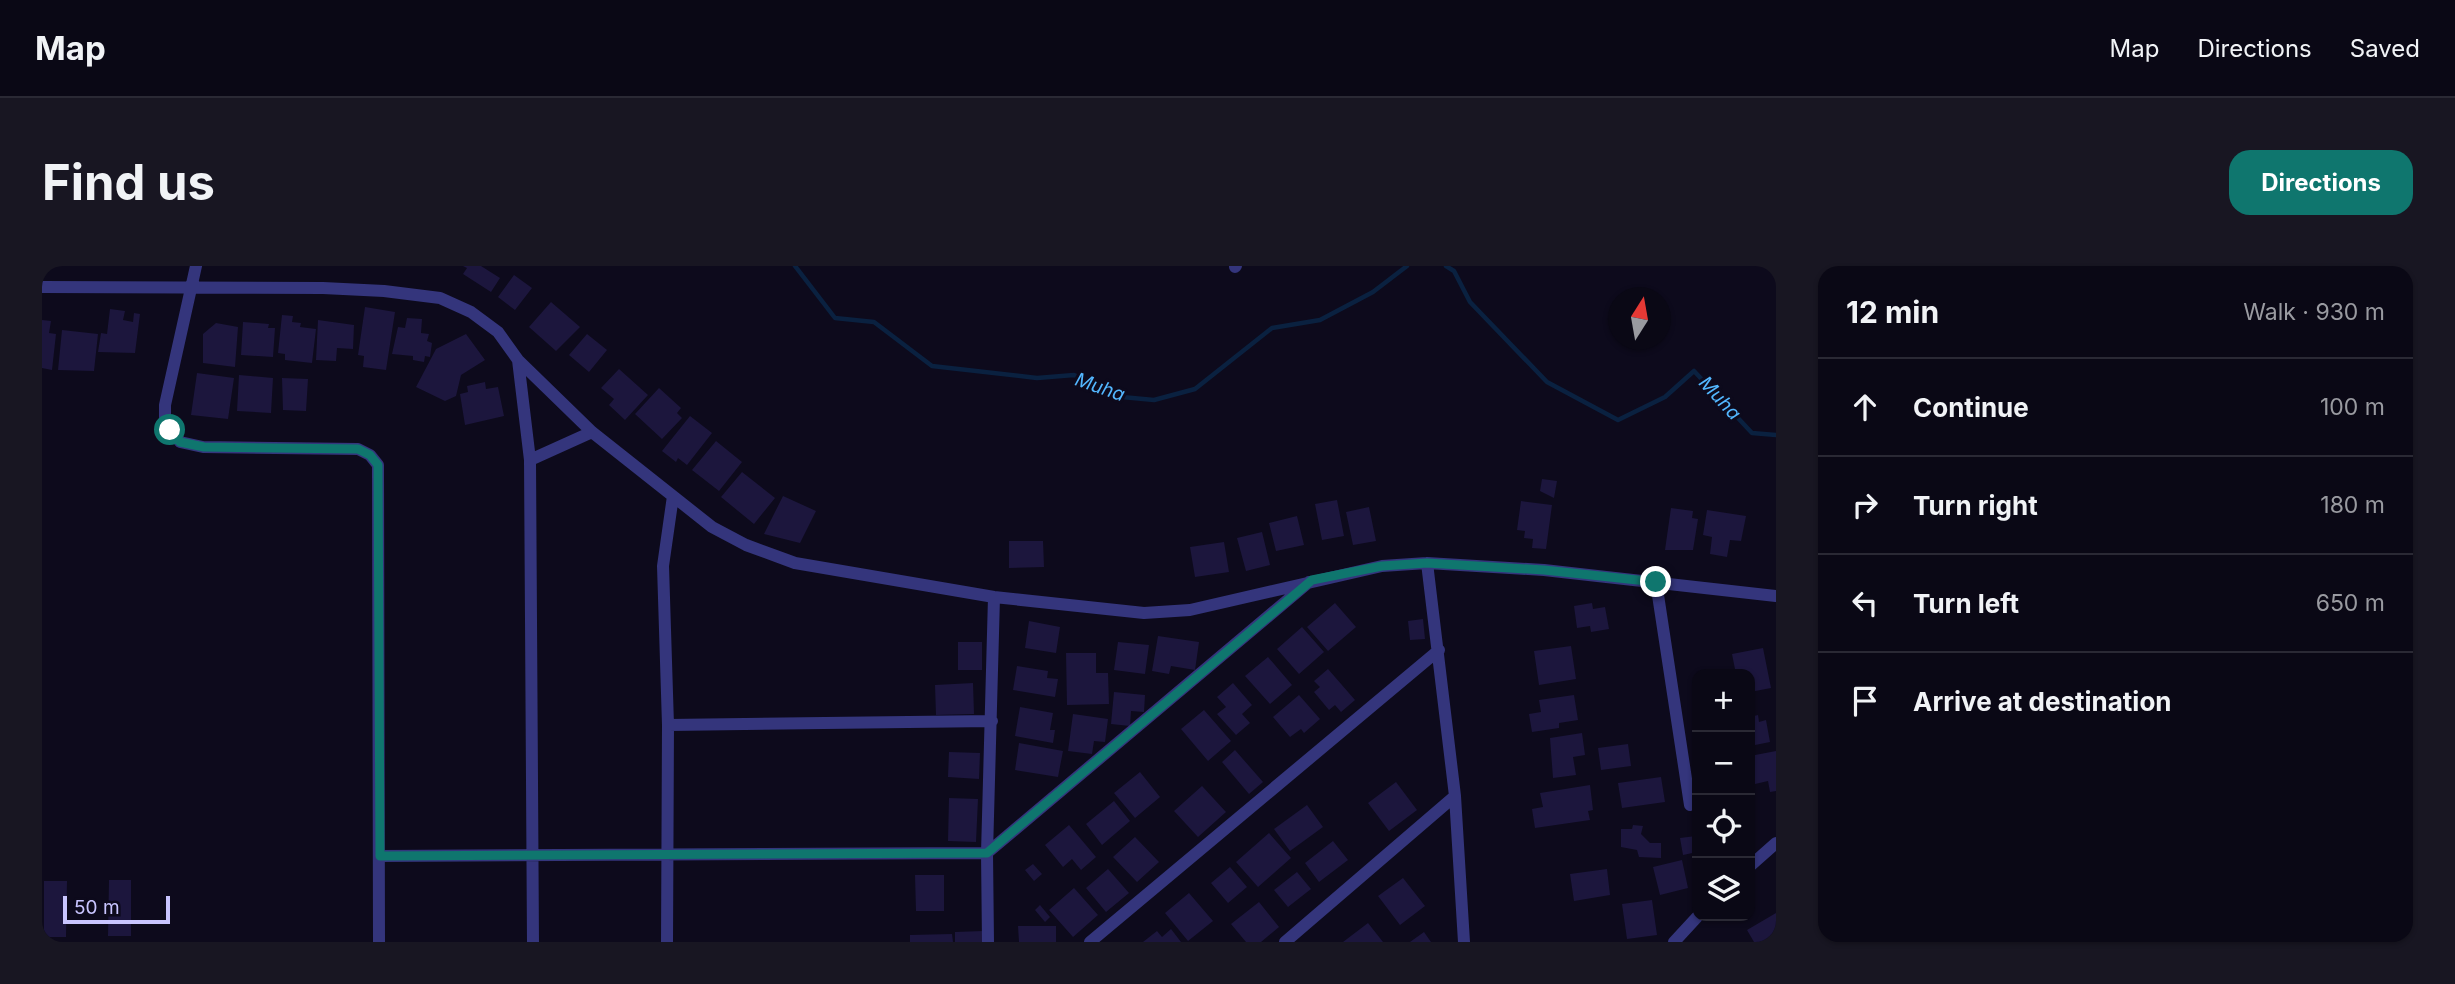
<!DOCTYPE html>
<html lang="en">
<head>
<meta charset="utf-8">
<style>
	:root { --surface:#0a0815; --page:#181622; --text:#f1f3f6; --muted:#999aa0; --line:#2a2934; --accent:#0f766e }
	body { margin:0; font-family:Inter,sans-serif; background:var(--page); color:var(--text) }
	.controls { position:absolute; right:21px; bottom:21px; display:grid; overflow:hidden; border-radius:14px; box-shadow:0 2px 5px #0004 }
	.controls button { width:63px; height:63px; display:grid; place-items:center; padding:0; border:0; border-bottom:2px solid var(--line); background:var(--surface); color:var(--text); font:35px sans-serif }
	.compass { position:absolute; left:1566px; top:21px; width:63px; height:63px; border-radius:50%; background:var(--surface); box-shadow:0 2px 5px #0004; rotate:11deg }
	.scale { position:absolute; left:21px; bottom:18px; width:107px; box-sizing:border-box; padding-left:7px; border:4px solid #c9c5ff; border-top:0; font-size:19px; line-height:24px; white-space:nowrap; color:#c9c5ff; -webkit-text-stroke:5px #0d0a1c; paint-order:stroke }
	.stop { position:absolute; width:21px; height:21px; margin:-16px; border:5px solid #0f766e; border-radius:50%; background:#fff }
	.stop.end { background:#0f766e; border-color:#fff; box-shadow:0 2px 7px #0008 }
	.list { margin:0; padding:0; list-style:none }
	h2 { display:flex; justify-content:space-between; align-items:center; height:91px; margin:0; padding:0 28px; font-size:30px }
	h2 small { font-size:23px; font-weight:400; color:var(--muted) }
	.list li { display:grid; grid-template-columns:46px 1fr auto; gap:21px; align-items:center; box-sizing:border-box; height:98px; padding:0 28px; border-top:2px solid var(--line) }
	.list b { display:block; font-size:26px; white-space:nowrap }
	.list em { font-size:23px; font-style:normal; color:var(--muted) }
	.icon { flex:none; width:38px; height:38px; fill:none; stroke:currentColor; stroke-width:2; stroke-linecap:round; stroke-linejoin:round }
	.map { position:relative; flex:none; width:1734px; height:676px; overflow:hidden; border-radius:21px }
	header { display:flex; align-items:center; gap:42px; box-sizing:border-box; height:98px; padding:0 35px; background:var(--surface); border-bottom:2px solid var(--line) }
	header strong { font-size:33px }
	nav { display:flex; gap:38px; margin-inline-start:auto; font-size:24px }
	.intro { display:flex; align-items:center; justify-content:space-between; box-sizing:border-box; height:168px; padding:0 42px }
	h1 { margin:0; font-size:49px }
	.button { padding:18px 32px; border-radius:21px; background:var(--accent); color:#fff; font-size:24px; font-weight:700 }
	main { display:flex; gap:42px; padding:0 42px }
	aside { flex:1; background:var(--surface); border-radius:21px; box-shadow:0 2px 5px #0004 }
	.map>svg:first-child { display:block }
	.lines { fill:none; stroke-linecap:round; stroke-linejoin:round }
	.stream { stroke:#0a2140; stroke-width:4.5 }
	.building { fill:#1c163d }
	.minor { stroke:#34357c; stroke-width:12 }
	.route { stroke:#0f766e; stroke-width:9 }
	.labels { text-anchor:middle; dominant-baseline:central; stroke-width:6; stroke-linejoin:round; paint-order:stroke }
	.water-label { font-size:19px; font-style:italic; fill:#53b7ff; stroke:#0d0a1c }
</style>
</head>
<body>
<header>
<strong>Map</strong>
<nav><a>Map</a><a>Directions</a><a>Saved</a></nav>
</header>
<div class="intro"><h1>Find us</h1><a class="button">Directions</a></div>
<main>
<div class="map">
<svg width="1734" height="676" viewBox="0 0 1734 676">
	<rect width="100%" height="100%" fill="#0d0a1c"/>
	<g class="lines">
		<path class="stream" d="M 753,0 L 793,52 L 832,56 L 890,100 L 995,112 L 1032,109 L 1080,131 L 1112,134 L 1153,123 L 1230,62 L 1278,54 L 1331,26 L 1365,0
			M 1404,0 L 1412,5 L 1428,36 L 1505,116 L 1576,154 L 1623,131 L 1652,105 L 1710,167 L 1734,169"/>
	</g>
	<path class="building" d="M 421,0 L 439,0 L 458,12 L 449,26 L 421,8 L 425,2 Z
		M 472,9 L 490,22 L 473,44 L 456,31 Z
		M 509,36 L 538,61 L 514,85 L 487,61 Z
		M 323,41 L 353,46 L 344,104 L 321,101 L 322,90 L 316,89 Z
		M 68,43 L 83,45 L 81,54 L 91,56 L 92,47 L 98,48 L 93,87 L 56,86 L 59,67 L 65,68 Z
		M 240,49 L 251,50 L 250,56 L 259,57 L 258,61 L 274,63 L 270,97 L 243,94 L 243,88 L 236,87 Z
		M 365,52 L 380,53 L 379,67 L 387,68 L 385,75 L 390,77 L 388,91 L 383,90 L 382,96 L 371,94 L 371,90 L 350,88 L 356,61 L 363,62 Z
		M 0,54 L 9,55 L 7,67 L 14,68 L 10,104 L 0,102 Z
		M 276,54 L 312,59 L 311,83 L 295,82 L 294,95 L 274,94 Z
		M 201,56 L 227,58 L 226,62 L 233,62 L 231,91 L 199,89 Z
		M 174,57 L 196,61 L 193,101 L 161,97 L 161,68 Z
		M 20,64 L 56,68 L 52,105 L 16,104 Z
		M 424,68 L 443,94 L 419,109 L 414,130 L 403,135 L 374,121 L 394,83 Z
		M 545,68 L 565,84 L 547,106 L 527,89 Z
		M 577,103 L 606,129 L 583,154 L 567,139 L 572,133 L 559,122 Z
		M 155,107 L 192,112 L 186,153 L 149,149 Z
		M 197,109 L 231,112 L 229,147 L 195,145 Z
		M 240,112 L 266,113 L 264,145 L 241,144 Z
		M 443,116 L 444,123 L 456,121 L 462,150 L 423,159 L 418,128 L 426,126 L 425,120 Z
		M 617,122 L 639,142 L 635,147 L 640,152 L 620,173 L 593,148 Z
		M 648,150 L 670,167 L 645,199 L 636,192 L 634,196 L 620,185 Z
		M 674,175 L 700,196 L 677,225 L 650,204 Z
		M 700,206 L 733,232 L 712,258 L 679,231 Z
		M 1500,213 L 1515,215 L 1512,232 L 1498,225 Z
		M 741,230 L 774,245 L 758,277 L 722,268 Z
		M 1295,234 L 1302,270 L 1280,274 L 1273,238 Z
		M 1479,235 L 1510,239 L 1504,283 L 1490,282 L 1491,273 L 1482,272 L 1483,265 L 1475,264 Z
		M 1327,241 L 1334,275 L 1311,279 L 1304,246 Z
		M 1629,242 L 1651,245 L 1650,252 L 1656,253 L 1651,284 L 1623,284 Z
		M 1665,244 L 1704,250 L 1699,275 L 1688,274 L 1685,291 L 1668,288 L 1670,271 L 1661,269 Z
		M 1255,250 L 1262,279 L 1234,285 L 1227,257 Z
		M 1220,266 L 1228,299 L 1204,305 L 1195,272 Z
		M 967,275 L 1001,275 L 1002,301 L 967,302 Z
		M 1182,276 L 1187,306 L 1153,311 L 1148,281 Z
		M 1293,337 L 1314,361 L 1286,385 L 1265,361 Z
		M 1550,337 L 1551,343 L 1563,341 L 1567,363 L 1549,366 L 1548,360 L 1535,362 L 1532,340 Z
		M 1381,353 L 1383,373 L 1368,374 L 1366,355 Z
		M 987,355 L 1018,361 L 1014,387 L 983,382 Z
		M 1260,361 L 1282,386 L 1257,408 L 1235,383 Z
		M 1116,370 L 1157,376 L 1153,404 L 1129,400 L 1127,408 L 1110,405 Z
		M 916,376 L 940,376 L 940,404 L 916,404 Z
		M 1076,376 L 1107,379 L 1103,408 L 1072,404 Z
		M 1529,380 L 1534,413 L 1497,419 L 1492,385 Z
		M 1721,382 L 1729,422 L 1708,426 L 1708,408 L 1694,408 L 1690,388 Z
		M 1024,387 L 1054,387 L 1054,407 L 1066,407 L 1067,438 L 1025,439 Z
		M 1226,391 L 1250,419 L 1228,438 L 1203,410 Z
		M 975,400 L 1006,405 L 1005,412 L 1016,413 L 1013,431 L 971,424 Z
		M 1286,403 L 1313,434 L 1299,446 L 1293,439 L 1287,444 L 1272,426 L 1278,421 L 1272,415 Z
		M 931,417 L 932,448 L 894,449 L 893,419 Z
		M 1191,417 L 1210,439 L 1200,448 L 1208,457 L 1194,469 L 1175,448 L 1184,441 L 1175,431 Z
		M 1072,426 L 1103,429 L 1102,446 L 1089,445 L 1088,460 L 1069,458 Z
		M 1257,429 L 1278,453 L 1262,467 L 1259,463 L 1248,471 L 1231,451 Z
		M 1532,429 L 1536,454 L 1517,457 L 1517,462 L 1490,466 L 1487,448 L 1499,446 L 1497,434 Z
		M 978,441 L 1011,447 L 1008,464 L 1013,464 L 1011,477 L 973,470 Z
		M 1162,444 L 1189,475 L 1166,495 L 1139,463 Z
		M 1031,448 L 1066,453 L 1063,476 L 1052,475 L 1050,488 L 1026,485 Z
		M 1716,449 L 1717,456 L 1724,454 L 1728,476 L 1708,480 L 1708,451 Z
		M 1540,467 L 1543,489 L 1531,491 L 1534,509 L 1511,512 L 1508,472 Z
		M 977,477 L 1021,485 L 1016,511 L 973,504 Z
		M 1586,478 L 1589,500 L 1559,504 L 1556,482 Z
		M 1193,484 L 1221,516 L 1207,528 L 1180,496 Z
		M 1734,485 L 1734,525 L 1728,526 L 1726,515 L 1713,518 L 1708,490 Z
		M 907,486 L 938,487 L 937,513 L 906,511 Z
		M 1098,506 L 1118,531 L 1093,552 L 1072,527 Z
		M 1619,511 L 1623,536 L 1580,542 L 1576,517 Z
		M 1354,516 L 1375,544 L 1347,565 L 1326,537 Z
		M 1548,519 L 1551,544 L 1546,545 L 1548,554 L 1493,562 L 1490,543 L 1501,541 L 1498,527 Z
		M 1160,520 L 1184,546 L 1156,571 L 1132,545 Z
		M 907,532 L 936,533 L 934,576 L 906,575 Z
		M 1072,535 L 1088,555 L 1060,579 L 1044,558 Z
		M 1265,539 L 1281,561 L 1248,585 L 1232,563 Z
		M 1027,559 L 1054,591 L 1039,604 L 1030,593 L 1021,601 L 1003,579 Z
		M 1591,559 L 1601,560 L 1599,568 L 1608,577 L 1619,577 L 1619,592 L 1597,591 L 1595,584 L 1579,581 L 1579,563 L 1590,563 Z
		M 1227,567 L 1249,592 L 1216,621 L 1194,596 Z
		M 1654,570 L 1655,586 L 1641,589 L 1638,572 Z
		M 1093,571 L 1117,596 L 1095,616 L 1071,591 Z
		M 1291,575 L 1306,594 L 1277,616 L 1263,597 Z
		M 1640,594 L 1646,622 L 1618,629 L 1611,601 Z
		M 991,598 L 1000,608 L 992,615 L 983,604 Z
		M 1188,601 L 1205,621 L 1186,637 L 1169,617 Z
		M 1066,603 L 1087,627 L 1064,646 L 1044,622 Z
		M 1565,603 L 1568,629 L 1532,635 L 1528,608 Z
		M 1255,606 L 1269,623 L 1246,641 L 1232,624 Z
		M 873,609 L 902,609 L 902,645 L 874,645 Z
		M 1361,612 L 1383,640 L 1358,659 L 1336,630 Z
		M 67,614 L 89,614 L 89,670 L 66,670 Z
		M 2,615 L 25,615 L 24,671 L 2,671 Z
		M 1032,622 L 1056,649 L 1031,671 L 1007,644 Z
		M 1147,627 L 1171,655 L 1146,675 L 1123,647 Z
		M 1610,634 L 1615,669 L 1585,673 L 1580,638 Z
		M 1217,636 L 1237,661 L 1219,676 L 1204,676 L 1189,658 Z
		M 998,639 L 1008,651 L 1003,656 L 993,644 Z
		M 1734,647 L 1734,670 L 1723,676 L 1712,676 L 1705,664 Z
		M 1326,657 L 1341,676 L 1301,676 Z
		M 976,660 L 1014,660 L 1014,676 L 977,676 Z
		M 1129,663 L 1139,676 L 1101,676 L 1115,665 L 1120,671 Z
		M 941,665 L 942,676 L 913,676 L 913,666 Z
		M 1382,666 L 1389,676 L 1368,676 Z
		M 910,668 L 911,676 L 868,676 L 868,669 Z"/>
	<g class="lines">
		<path class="minor" d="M 154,0 L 123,139 L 123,151 L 138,176 L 161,181 L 316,183 L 328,189 L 336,199 L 337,676
			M 1193,1 L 1194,0
			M 0,21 L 281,22 L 342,25 L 398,32 L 429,46 L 456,66 L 476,94 L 488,194 L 491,676
			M 476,94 L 550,166 L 670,261 L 704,279 L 753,297 L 952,331 L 1102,347 L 1148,344 L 1340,300 L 1385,297 L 1502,304 L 1734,330
			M 488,194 L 550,166
			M 1385,297 L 1413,530 L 1422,676
			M 1614,316 L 1648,539
			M 626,459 L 950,455
			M 338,590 L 945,587 L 1267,316
			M 1708,600 L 1734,577
			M 625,676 L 626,459 L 621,300 L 631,230
			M 946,676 L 945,587 L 952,331
			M 1048,676 L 1397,384
			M 1243,676 L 1413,530
			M 1632,676 L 1656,650"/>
	</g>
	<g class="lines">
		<path class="route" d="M 128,164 L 138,176 L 162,181 L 316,183 L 328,189 L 336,199 L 338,590 L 945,587 L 1270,314 L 1340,300 L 1385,297 L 1502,304 L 1614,316"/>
	</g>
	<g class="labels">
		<g class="water-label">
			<text transform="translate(1058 121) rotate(19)">Muha</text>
			<text transform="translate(1678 132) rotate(47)">Muha</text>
		</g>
	</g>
</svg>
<div class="controls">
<button>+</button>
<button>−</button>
<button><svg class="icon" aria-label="locate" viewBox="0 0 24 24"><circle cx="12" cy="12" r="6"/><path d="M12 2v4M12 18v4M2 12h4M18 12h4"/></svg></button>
<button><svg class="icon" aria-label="layers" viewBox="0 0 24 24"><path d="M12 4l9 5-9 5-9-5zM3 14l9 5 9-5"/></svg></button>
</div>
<svg class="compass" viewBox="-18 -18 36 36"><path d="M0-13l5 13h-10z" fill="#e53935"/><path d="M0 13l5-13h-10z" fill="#999aa0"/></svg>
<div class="scale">50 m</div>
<div class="stop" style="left:128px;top:164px"></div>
<div class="stop end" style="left:1614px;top:316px"></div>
</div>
<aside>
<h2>12 min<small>Walk · 930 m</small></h2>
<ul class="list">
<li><svg class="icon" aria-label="ahead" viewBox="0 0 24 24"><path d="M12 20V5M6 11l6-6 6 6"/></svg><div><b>Continue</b></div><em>100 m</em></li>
<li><svg class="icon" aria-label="right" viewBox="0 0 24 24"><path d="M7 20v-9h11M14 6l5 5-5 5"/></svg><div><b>Turn right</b></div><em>180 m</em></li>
<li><svg class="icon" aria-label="left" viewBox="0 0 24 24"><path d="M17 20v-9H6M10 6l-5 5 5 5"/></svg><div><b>Turn left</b></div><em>650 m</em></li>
<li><svg class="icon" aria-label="arrive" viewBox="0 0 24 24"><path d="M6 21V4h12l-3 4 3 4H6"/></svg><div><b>Arrive at destination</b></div></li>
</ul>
</aside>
</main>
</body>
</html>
